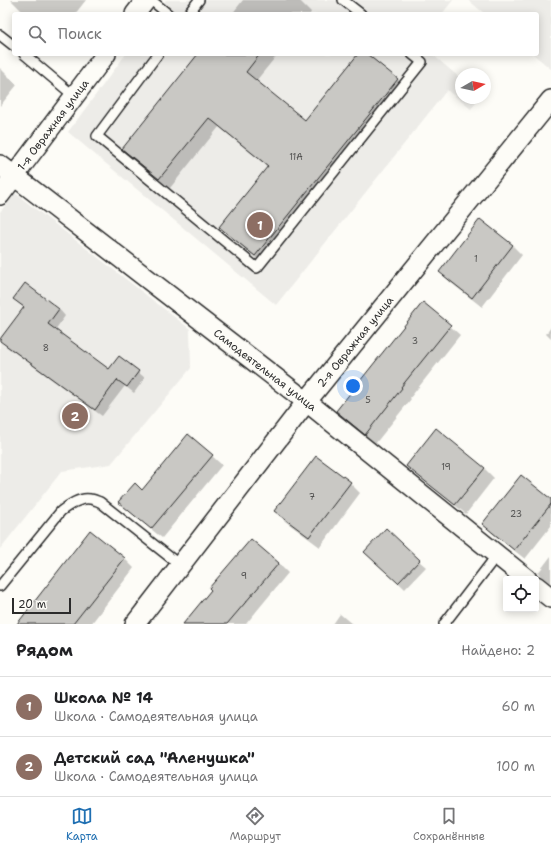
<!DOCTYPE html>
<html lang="ru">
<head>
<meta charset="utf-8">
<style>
	:root { --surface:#fff; --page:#f6f6f6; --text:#202124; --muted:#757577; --line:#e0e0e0; --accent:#1f6fb2 }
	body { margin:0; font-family:"Shantell Sans",sans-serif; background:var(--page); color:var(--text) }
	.controls { position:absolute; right:12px; bottom:12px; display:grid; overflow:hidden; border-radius:4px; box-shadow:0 2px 10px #0003 }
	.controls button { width:36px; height:36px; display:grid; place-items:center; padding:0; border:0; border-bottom:1px solid var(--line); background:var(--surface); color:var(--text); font:20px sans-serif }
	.compass { position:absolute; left:455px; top:68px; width:36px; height:36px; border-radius:50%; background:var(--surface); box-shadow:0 2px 10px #0003; rotate:81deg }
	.scale { position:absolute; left:12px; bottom:10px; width:59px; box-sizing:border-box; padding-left:4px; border:2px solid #2b2b2b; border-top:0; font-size:11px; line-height:14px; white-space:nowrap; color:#2b2b2b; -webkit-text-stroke:3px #fdfcf7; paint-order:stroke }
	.you { position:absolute; left:353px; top:386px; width:14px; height:14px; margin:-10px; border:3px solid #fff; border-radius:50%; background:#1a73e8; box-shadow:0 0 0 6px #1a73e833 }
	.badge { display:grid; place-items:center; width:26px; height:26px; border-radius:50%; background:var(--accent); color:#fff; font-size:13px; font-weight:700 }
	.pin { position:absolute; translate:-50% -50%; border:2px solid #fff; box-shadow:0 1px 4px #0006 }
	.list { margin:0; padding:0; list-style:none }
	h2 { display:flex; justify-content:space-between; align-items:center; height:52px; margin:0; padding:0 16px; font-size:17px }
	h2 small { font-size:13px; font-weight:400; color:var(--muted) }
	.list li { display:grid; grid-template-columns:26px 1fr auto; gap:12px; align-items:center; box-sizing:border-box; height:60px; padding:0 16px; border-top:1px solid var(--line) }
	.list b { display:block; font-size:15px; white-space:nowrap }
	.list p { margin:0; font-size:13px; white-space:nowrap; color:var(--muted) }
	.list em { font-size:13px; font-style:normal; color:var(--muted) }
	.icon { flex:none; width:22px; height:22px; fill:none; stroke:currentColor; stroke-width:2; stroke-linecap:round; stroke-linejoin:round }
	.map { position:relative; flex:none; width:551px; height:624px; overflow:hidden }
	.search { position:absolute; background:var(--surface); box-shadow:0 2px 10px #0003; left:12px; right:12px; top:12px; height:44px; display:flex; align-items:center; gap:10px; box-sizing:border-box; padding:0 14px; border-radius:4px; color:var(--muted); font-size:15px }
	.sheet { height:172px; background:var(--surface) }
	nav { display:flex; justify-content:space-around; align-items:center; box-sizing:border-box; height:56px; border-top:1px solid var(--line); background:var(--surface); font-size:11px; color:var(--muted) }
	nav a { display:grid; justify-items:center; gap:2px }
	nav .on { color:var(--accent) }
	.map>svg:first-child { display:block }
	.built { fill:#edece8 }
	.shadow { fill:#0003 }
	.building { fill:#c9c8c4; stroke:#2b2b2b }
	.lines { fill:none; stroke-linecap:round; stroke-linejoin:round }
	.service-casing { stroke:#2b2b2b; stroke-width:12 }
	.minor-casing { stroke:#2b2b2b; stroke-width:22 }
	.service { stroke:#fdfcf7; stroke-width:9 }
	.minor { stroke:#fdfcf7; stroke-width:19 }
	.labels { text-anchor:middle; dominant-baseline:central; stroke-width:4; stroke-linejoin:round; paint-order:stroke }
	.number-label { font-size:9px; fill:#525251 }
	.street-label { font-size:11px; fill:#2b2b2b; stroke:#fdfcf7 }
</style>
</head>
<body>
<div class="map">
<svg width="551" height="624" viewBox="0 0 551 624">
	<rect width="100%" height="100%" fill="#fdfcf7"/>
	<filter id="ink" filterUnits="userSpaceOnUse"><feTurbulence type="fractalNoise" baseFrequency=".025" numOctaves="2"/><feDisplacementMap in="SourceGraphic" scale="8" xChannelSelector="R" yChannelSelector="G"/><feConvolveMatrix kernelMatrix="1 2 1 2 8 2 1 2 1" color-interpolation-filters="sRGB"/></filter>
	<g filter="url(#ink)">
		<path class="built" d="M 166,0 L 453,0 L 442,14 L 155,14 Z
			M 468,0 L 551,0 L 551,69 L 533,54 L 537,54 L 537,14 L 485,14 Z
			M 126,54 L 432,54 L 461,79 L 461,98 L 480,98 L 471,109 L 447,90 L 276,305 L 68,132 Z
			M 15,193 L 190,329 L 191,368 L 111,464 L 62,471 L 0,549 L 0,212 Z"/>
		<path class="shadow" d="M 11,0 L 86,0 L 75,14 L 25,14 Z
			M 243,0 L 299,0 L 311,12 L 310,14 L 232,14 Z
			M 199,54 L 278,54 L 256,81 L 305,121 L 359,54 L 365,54 L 397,79 L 407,89 L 266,266 L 230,237 L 220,227 L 268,167 L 219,127 L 170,188 L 133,159 L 123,149 Z
			M 0,68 L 17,85 L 0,106 Z
			M 512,245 L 522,255 L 482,307 L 450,282 L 440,272 Z
			M 14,299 L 59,309 L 65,316 L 55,330 L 109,371 L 138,372 L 145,378 L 134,393 L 125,386 L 102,416 L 7,347 L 1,340 L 24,308 Z
			M 450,326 L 460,335 L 410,398 L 411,399 L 375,444 L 347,421 L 337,411 Z
			M 551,327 L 551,339 L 546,334 Z
			M 212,456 L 222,465 L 162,538 L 130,512 L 120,502 Z
			M 408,466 L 484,468 L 494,478 L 466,514 L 418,476 Z
			M 350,483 L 360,493 L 320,547 L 285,521 L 275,511 Z
			M 551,501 L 551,526 L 525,559 L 493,534 L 483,524 Z
			M 551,556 L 551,585 L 538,573 Z
			M 124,558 L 134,568 L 91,624 L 18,624 Z
			M 373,558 L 419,561 L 426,567 L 405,589 Z
			M 278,563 L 288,573 L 246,624 L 185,624 Z
			M 340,614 L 352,624 L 333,624 Z"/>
		<path class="building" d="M 198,54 L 260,54 L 246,72 L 305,120 L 358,54 L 367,54 L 398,79 L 255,256 L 219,227 L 268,166 L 209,118 L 159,179 L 122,149 Z
			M 480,219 L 513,245 L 472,298 L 439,272 Z
			M 25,283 L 59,309 L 48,324 L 109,369 L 119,356 L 139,371 L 127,387 L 117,380 L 95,410 L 0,341 L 0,339 L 24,307 L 13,299 Z
			M 423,302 L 451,325 L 401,387 L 402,388 L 365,435 L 336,411 Z
			M 436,428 L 485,468 L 455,505 L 406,466 Z
			M 188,434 L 213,455 L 151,529 L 118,502 L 135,483 L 142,490 Z
			M 316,456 L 351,482 L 309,537 L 274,511 Z
			M 521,475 L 551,499 L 551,504 L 514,550 L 482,524 Z
			M 386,528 L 420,560 L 398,583 L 364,552 Z
			M 90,530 L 125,558 L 73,624 L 17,624 Z
			M 251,539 L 279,563 L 227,624 L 183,624 L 211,590 L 209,588 Z"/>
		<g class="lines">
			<defs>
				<path id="service" d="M 151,0 L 168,14
					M 343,0 L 361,14
					M 188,14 L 199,0
					M 0,35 L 14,46
					M 24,54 L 74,96
					M 158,54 L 97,136 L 257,268 L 422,62 L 412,54
					M 0,586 L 61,511 C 69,505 80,497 90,499 C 93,499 97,501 100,502 L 181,566
					M 444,624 L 497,555"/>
				<g id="minor">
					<path d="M 135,14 L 146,0"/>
					<path id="s1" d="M 0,165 L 307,402 L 527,579"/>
					<path id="s2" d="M 0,195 L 106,54"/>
					<path d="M 536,586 L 551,598"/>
					<path id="s3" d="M 135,624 L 311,396 L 551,100"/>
				</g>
			</defs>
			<use href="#service" class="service-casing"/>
			<use href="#minor" class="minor-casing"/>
			<use href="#service" class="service"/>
			<use href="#minor" class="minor"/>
		</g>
	</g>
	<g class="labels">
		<g class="number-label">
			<text x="296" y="157">11А</text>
			<text x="476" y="259">1</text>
			<text x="415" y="341">3</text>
			<text x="46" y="348">8</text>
			<text x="368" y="400">5</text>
			<text x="446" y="467">19</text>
			<text x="312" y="497">7</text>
			<text x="516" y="514">23</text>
			<text x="244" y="576">9</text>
		</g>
		<g class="street-label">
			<text stroke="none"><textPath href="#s2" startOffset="88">1-я Овражная улица</textPath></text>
			<text stroke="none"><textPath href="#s3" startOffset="358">2-я Овражная улица</textPath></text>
			<text stroke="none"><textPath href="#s1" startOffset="335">Самодеятельная улица</textPath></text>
		</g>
	</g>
</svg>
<div class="controls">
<button><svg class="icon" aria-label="locate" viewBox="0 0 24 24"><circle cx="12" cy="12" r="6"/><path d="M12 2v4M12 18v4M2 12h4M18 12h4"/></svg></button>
</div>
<svg class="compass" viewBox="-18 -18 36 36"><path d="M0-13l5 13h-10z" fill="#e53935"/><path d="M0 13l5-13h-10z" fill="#757577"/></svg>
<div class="scale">20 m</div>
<div class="you"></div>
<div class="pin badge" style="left:260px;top:225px;background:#8d6e63">1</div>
<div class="pin badge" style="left:75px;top:416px;background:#8d6e63">2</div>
<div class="search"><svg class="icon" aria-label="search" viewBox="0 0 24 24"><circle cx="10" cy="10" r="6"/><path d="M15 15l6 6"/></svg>Поиск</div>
</div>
<section class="sheet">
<h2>Рядом<small>Найдено: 2</small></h2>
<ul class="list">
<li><span class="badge" style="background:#8d6e63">1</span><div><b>Школа № 14</b><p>Школа · Самодеятельная улица</p></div><em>60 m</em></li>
<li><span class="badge" style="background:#8d6e63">2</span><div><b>Детский сад &quot;Аленушка&quot;</b><p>Школа · Самодеятельная улица</p></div><em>100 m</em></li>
</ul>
</section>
<nav>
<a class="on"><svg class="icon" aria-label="map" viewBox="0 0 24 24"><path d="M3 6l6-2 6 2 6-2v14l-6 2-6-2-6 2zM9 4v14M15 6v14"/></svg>Карта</a>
<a><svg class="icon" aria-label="directions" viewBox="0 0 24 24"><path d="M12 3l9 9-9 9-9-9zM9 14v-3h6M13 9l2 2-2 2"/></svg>Маршрут</a>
<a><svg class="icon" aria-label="saved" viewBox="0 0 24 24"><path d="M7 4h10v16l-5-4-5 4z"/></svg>Сохранённые</a>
</nav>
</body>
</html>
